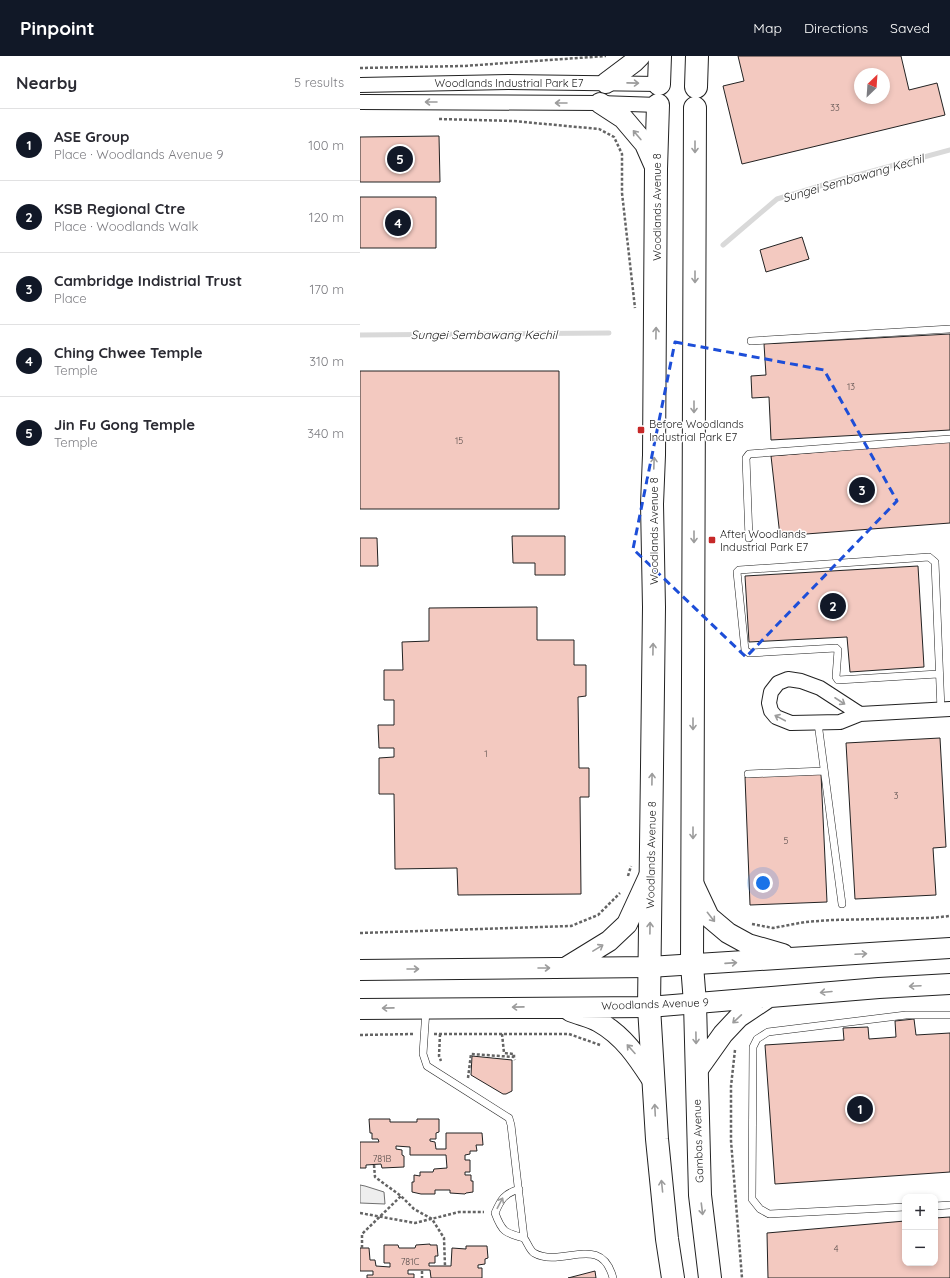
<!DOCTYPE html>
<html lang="en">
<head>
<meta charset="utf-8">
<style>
	:root { --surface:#fff; --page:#f7f7f7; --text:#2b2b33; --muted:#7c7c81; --line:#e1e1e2; --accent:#111827 }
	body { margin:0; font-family:Quicksand,sans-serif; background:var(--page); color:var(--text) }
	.controls { position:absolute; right:12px; bottom:12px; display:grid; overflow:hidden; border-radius:8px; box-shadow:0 2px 6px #0003 }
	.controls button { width:36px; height:36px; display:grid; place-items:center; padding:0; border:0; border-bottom:1px solid var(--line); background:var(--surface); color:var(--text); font:20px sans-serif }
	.compass { position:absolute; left:494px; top:12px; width:36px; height:36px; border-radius:50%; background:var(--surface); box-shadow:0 2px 6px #0003; rotate:25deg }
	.you { position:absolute; left:403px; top:827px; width:14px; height:14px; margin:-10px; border:3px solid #fff; border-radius:50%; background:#1a73e8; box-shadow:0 0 0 6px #1a73e833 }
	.badge { display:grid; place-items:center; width:26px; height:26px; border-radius:50%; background:var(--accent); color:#fff; font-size:13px; font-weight:700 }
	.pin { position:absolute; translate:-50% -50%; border:2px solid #fff; box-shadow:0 1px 4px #0006 }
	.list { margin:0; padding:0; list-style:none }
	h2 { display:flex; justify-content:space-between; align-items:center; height:52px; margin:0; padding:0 16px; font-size:17px }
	h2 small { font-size:13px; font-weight:400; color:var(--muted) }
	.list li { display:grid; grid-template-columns:26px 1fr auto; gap:12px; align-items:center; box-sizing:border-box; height:72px; padding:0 16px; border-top:1px solid var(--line) }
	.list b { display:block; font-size:15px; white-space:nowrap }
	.list p { margin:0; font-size:13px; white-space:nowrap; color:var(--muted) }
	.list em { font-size:13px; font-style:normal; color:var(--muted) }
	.map { position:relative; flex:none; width:590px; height:1222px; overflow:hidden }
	header { display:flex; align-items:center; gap:24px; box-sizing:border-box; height:56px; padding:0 20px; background:var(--accent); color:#fff }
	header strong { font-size:19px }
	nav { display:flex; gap:22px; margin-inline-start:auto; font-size:14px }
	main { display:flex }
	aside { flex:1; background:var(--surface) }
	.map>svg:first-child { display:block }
	.green { fill:#eee; stroke:#6f6f6f }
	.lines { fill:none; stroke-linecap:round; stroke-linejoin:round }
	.stream { stroke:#d9d9d9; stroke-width:5 }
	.building { fill:#f3c9c0; stroke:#222; fill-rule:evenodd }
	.lane-casing { stroke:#222; stroke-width:8 }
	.street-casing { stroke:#222; stroke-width:16 }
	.secondary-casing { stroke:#222; stroke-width:22 }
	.primary-casing { stroke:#222; stroke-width:24 }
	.path { stroke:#646464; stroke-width:2.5; stroke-dasharray:3 2; stroke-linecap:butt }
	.lane { stroke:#fff; stroke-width:7 }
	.street { stroke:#fff; stroke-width:14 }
	.secondary { stroke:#fff; stroke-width:20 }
	.primary { stroke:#fff; stroke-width:22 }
	.oneway { stroke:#9c9c9c }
	.marked { fill:none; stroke:#1d4ed8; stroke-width:3; stroke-dasharray:8 5; stroke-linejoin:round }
	.poi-dot { fill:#c62828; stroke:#fff; stroke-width:1.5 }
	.labels { text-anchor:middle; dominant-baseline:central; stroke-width:3; stroke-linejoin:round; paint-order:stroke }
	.number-label { font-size:9px; fill:#564c4a }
	.street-label { font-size:11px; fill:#222; stroke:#fff }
	.poi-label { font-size:11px; fill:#222; stroke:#fff; text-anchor:start }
	.water-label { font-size:12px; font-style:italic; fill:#222; stroke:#fff }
</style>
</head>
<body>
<header>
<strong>Pinpoint</strong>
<nav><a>Map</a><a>Directions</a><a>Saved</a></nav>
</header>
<main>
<aside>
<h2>Nearby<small>5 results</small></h2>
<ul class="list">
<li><span class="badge">1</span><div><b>ASE Group</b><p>Place · Woodlands Avenue 9</p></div><em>100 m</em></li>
<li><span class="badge">2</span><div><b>KSB Regional Ctre</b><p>Place · Woodlands Walk</p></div><em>120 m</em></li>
<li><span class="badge">3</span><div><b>Cambridge Indistrial Trust</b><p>Place</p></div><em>170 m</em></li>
<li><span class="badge">4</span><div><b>Ching Chwee Temple</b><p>Temple</p></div><em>310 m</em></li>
<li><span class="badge">5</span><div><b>Jin Fu Gong Temple</b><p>Temple</p></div><em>340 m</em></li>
</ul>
</aside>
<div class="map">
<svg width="590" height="1222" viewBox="0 0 590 1222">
	<rect width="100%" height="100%" fill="#fff"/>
	<path class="green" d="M 0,1129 L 5,1130 L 24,1136 L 25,1148 L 0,1147 Z"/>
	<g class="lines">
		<path class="stream" d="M 363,189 L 417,143 L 483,123 L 590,94
			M 0,279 L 249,277"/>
	</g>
	<path class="building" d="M 378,0 L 541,0 L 549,34 L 577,27 L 585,59 L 382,108 L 363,30 L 384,25 ZM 500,18 L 524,18 L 524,42 L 500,42 Z
		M 79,80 L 80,126 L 0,126 L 0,81 Z
		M 0,141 L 76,141 L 76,192 L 0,192 Z
		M 442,181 L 449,203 L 406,216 L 400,194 Z
		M 590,278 L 590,374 L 411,384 L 409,341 L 392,342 L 391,320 L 406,319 L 404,288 Z
		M 0,315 L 199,315 L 199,453 L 0,453 Z
		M 590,385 L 590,467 L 420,480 L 411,400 Z
		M 152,480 L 205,480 L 205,519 L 175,519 L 175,507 L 153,507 Z
		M 0,482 L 17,482 L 18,510 L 0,510 Z
		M 558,510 L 564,611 L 490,616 L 487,581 L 389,586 L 385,520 Z
		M 177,551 L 177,584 L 214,584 L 214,609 L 226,609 L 226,640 L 218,641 L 219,712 L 229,712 L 229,741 L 220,741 L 221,838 L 98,839 L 97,812 L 35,813 L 34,738 L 19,738 L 19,702 L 34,701 L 34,692 L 19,692 L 18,669 L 34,669 L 34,644 L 24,644 L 24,614 L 43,614 L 42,586 L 69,585 L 69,552 Z
		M 580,682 L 586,791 L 573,792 L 576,839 L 495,843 L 486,687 Z
		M 461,718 L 467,846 L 390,849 L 385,721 Z
		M 554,963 L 556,979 L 590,977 L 590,1116 L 415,1128 L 405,989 L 484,984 L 483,972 L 508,971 L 509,983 L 536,981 L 535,965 Z
		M 112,1000 L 152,1004 L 152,1035 L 146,1038 L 143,1038 L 111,1019 Z
		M 9,1063 L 30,1063 L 30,1066 L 57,1066 L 57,1063 L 79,1063 L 79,1076 L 76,1077 L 76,1083 L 70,1083 L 70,1085 L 75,1086 L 76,1093 L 86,1093 L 86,1077 L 122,1077 L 123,1089 L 116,1089 L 117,1095 L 110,1095 L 110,1098 L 105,1099 L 105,1104 L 110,1104 L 110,1116 L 105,1116 L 105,1119 L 111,1119 L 111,1125 L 113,1125 L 113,1136 L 106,1137 L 105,1138 L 90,1137 L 90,1134 L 75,1134 L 75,1138 L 61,1138 L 52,1136 L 52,1126 L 54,1126 L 54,1119 L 60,1120 L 60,1116 L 73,1116 L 74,1113 L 87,1112 L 86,1099 L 50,1099 L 50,1091 L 36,1090 L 36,1093 L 42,1094 L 42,1099 L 44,1100 L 44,1111 L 22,1112 L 21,1108 L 6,1109 L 6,1112 L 0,1112 L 0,1086 L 19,1086 L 18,1083 L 12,1083 L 12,1077 L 10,1077 Z
		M 590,1161 L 590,1222 L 408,1222 L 407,1177 L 545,1165 L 545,1207 L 575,1207 L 575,1162 Z
		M 70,1188 L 70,1189 L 77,1189 L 78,1200 L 75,1200 L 75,1207 L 69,1207 L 69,1210 L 91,1210 L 92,1192 L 106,1193 L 106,1190 L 127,1190 L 128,1202 L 125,1203 L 125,1208 L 118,1209 L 118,1212 L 122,1212 L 122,1222 L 71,1222 L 70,1214 L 48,1214 L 48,1218 L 54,1218 L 54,1222 L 7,1222 L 7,1219 L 13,1219 L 13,1215 L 0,1215 L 0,1192 L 9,1192 L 10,1204 L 15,1204 L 16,1210 L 30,1211 L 30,1207 L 24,1207 L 24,1189 L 38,1189 L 39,1192 L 55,1192 L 56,1189 Z
		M 235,1215 L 236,1222 L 208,1222 Z"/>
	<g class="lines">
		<defs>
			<path id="lane" d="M 391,285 L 590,273
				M 389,482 L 386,402 L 389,398 L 590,383
				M 578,618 L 478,624 L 476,621 L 478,594 L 476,592 L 389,597 L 385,594 L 377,516 L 379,514 L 569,501 L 575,506 L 581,654
				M 458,667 L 482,848
				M 388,718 L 464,715
				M 66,954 L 63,998 L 67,1010 L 149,1062 L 151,1069 L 164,1182 C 167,1186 170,1195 174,1197 C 202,1213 241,1176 253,1222
				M 159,1133 C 144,1138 141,1143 135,1157 C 142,1176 145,1177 164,1182
				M 575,1150 L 590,1149
				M 545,1151 L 409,1158 L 400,1153 L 392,1143 L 393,991 L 397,983 L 408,976 L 546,959 L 590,959"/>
			<path id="street" d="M 0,29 L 148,26 L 299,28
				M 0,46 L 240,47 L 298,49
				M 500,658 L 460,632 L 441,625 L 428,623 L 418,627 L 411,636 L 409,647 L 411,655 L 416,661 L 431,667 L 480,666 L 500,658 L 590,653"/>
			<path id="secondary" d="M 246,27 L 274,6 L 280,0
				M 240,47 L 263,62 L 285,88 L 296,113
				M 333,827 L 349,861 L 368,877 L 388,888 L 423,898
				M 205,912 L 249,885 L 267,868 L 290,818
				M 0,914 L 289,911 L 590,892
				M 0,953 L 289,951 L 519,932 L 590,928
				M 210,955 C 219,959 231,961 239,966 C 264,980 278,1002 293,1025
				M 336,1016 L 363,978 L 379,961 L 406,943"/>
			<path id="primary" d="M 299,28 L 300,0
				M 336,31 L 337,0
				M 298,49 L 296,113 L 294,399 L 292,448 L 294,551 L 289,951 L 297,1083 L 307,1183 L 313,1222
				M 335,52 L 332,909 L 335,947 L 340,1139 L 350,1222"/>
		</defs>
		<use href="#lane" class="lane-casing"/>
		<use href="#street" class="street-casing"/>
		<use href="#secondary" class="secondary-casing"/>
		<use href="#primary" class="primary-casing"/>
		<path class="path" d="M 0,12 L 104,10 L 246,0
			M 79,63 L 153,65 L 239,73 L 254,81 L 262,98 L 262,137 L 275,252
			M 268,820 L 271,810
			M 392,868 L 413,872 L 445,866 L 472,864 L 570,862 L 590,860
			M 0,877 L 211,870 L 238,859 L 260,837
			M 74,978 L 209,978 L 240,989
			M 80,978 L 79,1000 L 81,1005
			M 142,978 L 144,997 L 154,998 L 154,1001
			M 0,979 L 53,978
			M 375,994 L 371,1030 L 371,1085 L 382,1222
			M 108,1022 L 111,998 L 154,1001 L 155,1004
			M 14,1109 L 15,1121 L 41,1140 L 54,1153 L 72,1163 L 84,1182 L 85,1210
			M 0,1157 L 55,1167 L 99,1156 L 124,1156
			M 2,1192 L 2,1178 L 41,1140
			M 62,1215 L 62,1222"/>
		<use href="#lane" class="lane"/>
		<use href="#street" class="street"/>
		<use href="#secondary" class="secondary"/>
		<use href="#primary" class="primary"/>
	</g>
	<defs><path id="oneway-shaft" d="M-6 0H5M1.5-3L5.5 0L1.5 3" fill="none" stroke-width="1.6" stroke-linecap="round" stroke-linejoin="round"/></defs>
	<g class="oneway">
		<use href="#oneway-shaft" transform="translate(273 27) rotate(1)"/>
		<use href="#oneway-shaft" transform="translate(71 46) rotate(-180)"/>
		<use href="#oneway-shaft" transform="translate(201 47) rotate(-180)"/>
		<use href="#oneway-shaft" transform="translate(277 79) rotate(-130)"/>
		<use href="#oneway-shaft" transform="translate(335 91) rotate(90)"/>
		<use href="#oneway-shaft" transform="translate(335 221) rotate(90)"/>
		<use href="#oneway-shaft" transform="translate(296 277) rotate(-89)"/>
		<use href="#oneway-shaft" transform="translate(334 351) rotate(90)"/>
		<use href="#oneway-shaft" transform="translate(294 407) rotate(-88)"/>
		<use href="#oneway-shaft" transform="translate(334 481) rotate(90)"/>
		<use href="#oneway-shaft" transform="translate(293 593) rotate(-89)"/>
		<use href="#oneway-shaft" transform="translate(480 645) rotate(33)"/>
		<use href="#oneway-shaft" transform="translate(420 662) rotate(-152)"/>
		<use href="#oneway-shaft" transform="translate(333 668) rotate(90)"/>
		<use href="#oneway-shaft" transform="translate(292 723) rotate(-89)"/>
		<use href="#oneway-shaft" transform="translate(333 777) rotate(90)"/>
		<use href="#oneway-shaft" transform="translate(351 861) rotate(52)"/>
		<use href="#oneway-shaft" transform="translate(290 872) rotate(-89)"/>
		<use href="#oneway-shaft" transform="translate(238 892) rotate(-31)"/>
		<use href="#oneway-shaft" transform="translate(501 898) rotate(-3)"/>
		<use href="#oneway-shaft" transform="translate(371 907) rotate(-4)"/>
		<use href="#oneway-shaft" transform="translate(184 912)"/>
		<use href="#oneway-shaft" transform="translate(53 913)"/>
		<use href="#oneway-shaft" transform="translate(555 930) rotate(177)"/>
		<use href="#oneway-shaft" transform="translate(466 936) rotate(175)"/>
		<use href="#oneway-shaft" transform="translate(158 951) rotate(179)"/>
		<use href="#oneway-shaft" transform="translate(28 952) rotate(179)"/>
		<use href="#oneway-shaft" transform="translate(377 963) rotate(137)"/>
		<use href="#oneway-shaft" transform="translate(336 982) rotate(89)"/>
		<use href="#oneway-shaft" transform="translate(271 993) rotate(-132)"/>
		<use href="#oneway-shaft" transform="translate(295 1054) rotate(-93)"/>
		<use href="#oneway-shaft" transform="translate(302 1130) rotate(-96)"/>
		<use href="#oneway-shaft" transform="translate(140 1147) rotate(-62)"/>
		<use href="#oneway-shaft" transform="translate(342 1153) rotate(83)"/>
	</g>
	<path class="marked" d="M 315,286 L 464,314 L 537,445 L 386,601 L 273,493 Z"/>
	<g class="poi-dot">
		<rect x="277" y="370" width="8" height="8" rx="2"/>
		<rect x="348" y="480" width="8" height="8" rx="2"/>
	</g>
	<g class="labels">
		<g class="number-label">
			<text x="475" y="51">33</text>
			<text x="491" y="330">13</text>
			<text x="99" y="384">15</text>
			<text x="126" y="697">1</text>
			<text x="536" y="739">3</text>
			<text x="426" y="784">5</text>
			<text x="22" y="1102">781B</text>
			<text x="476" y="1192">4</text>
			<text x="50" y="1205">781C</text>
		</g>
		<g class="street-label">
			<text x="149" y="27">Woodlands Industrial Park E7</text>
			<text transform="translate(297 151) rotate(-90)">Woodlands Avenue 8</text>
			<text transform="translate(294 475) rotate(-90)">Woodlands Avenue 8</text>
			<text transform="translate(291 799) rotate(-89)">Woodlands Avenue 8</text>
			<text transform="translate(295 948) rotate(-2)">Woodlands Avenue 9</text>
			<text transform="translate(338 1085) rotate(-92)">Gambas Avenue</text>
		</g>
		<g class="poi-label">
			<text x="289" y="368">Before Woodlands<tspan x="289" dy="13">Industrial Park E7</tspan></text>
			<text x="360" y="478">After Woodlands<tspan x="360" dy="13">Industrial Park E7</tspan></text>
		</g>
		<g class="water-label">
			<text transform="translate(493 122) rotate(-16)">Sungei Sembawang Kechil</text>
			<text x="124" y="278">Sungei Sembawang Kechil</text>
		</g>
	</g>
</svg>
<div class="controls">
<button>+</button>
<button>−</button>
</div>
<svg class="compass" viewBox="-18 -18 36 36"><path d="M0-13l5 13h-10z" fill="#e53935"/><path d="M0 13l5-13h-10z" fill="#7c7c81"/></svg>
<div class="you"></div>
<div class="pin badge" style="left:500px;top:1053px">1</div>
<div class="pin badge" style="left:473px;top:550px">2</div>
<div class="pin badge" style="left:502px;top:434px">3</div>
<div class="pin badge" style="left:38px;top:167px">4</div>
<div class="pin badge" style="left:40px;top:103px">5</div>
</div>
</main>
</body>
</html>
